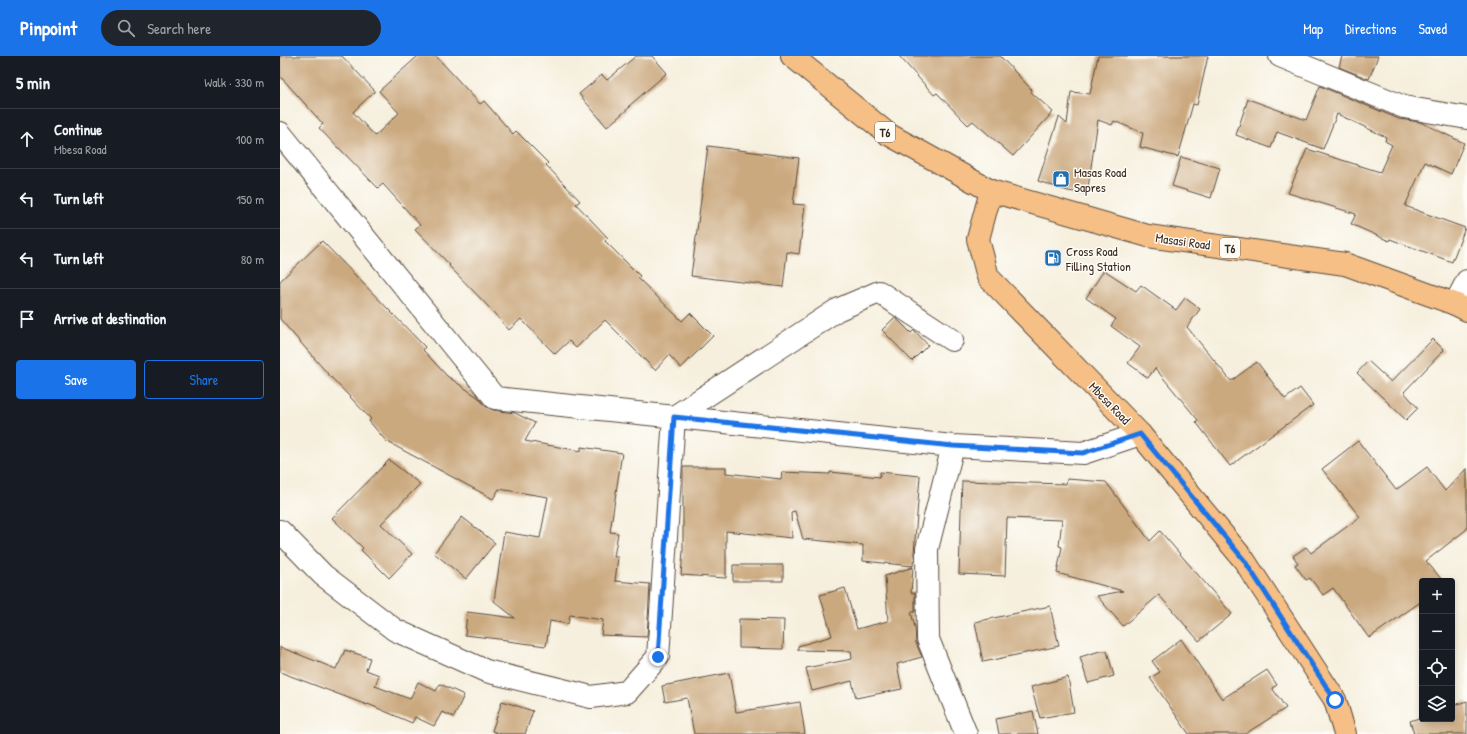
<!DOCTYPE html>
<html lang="en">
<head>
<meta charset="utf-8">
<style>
	:root { --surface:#171b24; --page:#20242c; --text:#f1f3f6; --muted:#9ea1a6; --line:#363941; --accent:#1a73e8 }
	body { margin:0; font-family:"Patrick Hand",sans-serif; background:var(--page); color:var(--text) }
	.controls { position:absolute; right:12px; bottom:12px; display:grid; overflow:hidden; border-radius:4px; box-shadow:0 2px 6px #0003 }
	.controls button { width:36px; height:36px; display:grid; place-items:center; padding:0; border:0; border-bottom:1px solid var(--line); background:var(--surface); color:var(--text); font:20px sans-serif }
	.stop { position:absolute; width:12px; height:12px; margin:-9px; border:3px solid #1a73e8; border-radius:50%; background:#fff }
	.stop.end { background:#1a73e8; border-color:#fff; box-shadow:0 1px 4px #0008 }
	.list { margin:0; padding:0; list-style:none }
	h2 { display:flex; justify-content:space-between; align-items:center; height:52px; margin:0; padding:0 16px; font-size:17px }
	h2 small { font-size:13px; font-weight:400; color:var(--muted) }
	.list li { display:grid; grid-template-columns:26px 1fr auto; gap:12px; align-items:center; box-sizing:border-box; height:60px; padding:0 16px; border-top:1px solid var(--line) }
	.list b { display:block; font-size:15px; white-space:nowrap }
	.list p { margin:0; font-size:13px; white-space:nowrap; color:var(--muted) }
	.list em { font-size:13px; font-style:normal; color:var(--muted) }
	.actions { display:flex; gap:8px; padding:12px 16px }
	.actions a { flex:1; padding:9px 0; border:1px solid var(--accent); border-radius:4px; text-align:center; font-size:14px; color:var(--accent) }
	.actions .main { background:var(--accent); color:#fff }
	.icon { flex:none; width:22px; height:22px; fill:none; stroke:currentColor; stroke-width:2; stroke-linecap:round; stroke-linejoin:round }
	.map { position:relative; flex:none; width:1187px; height:678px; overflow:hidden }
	header { display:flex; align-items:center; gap:24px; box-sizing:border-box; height:56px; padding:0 20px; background:var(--accent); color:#fff }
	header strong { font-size:19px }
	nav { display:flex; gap:22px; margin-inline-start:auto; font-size:14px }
	.search { width:280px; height:36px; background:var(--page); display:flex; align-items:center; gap:10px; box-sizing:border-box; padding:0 14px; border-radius:22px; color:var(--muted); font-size:15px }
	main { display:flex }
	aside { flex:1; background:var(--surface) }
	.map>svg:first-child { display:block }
	.building { fill:#cba97f }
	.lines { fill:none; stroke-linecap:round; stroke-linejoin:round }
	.minor-casing { stroke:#57483b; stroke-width:24 }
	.major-casing { stroke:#57483b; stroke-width:24 }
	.highway-casing { stroke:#57483b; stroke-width:24 }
	.minor { stroke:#fff; stroke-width:22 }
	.major { stroke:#f5bf86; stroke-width:22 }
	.highway { stroke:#f5bf86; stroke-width:22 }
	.route { stroke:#1a73e8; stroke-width:5 }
	.labels { text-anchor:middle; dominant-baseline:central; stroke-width:3; stroke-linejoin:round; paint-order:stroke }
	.shield { fill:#fdfcf7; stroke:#75695f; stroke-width:1 }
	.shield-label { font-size:12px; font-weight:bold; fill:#3b2a1e }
	.poi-label { font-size:13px; fill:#3b2a1e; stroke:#fdfcf7; text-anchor:start }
	.street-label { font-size:13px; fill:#3b2a1e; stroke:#fdfcf7 }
</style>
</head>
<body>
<header>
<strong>Pinpoint</strong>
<div class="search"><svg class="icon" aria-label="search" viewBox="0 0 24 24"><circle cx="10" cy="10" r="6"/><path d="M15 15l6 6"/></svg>Search here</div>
<nav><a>Map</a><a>Directions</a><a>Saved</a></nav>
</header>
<main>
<aside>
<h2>5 min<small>Walk · 330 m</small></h2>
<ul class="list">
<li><svg class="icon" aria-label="ahead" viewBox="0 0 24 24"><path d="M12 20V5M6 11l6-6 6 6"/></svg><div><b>Continue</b><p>Mbesa Road</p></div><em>100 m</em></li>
<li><svg class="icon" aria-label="left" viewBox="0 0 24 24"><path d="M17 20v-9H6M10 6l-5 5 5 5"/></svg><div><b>Turn left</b></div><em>150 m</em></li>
<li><svg class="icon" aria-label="left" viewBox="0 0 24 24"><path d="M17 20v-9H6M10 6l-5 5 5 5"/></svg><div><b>Turn left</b></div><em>80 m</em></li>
<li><svg class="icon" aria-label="arrive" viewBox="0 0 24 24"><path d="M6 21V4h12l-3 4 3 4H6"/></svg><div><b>Arrive at destination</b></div></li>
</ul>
<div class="actions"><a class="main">Save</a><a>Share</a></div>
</aside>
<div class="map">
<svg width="1187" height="678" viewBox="0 0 1187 678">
	<rect width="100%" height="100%" fill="#fdfcf7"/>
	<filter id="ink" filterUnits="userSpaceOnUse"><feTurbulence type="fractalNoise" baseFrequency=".025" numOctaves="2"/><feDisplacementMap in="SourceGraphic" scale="8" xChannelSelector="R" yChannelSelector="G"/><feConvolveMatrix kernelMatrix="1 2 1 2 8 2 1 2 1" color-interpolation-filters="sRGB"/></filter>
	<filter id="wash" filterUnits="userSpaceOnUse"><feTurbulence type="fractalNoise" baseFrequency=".012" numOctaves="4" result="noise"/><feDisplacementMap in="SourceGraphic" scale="16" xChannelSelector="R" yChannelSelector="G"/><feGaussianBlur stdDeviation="0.9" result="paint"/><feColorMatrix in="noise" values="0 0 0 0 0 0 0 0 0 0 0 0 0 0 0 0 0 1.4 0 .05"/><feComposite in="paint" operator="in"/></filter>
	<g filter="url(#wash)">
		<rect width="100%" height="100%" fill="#f6efdd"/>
		<g id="blocks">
			<path class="building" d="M 0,0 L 62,0 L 95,35 L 73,56 L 95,80 L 119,57 L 99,35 L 138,0 L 156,0 L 200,48 L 204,45 L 233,78 L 236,75 L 268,107 L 266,109 L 300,145 L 296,148 L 328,182 L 325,185 L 360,220 L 358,222 L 402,265 L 410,257 L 433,280 L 401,312 L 389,299 L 375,314 L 325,264 L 296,292 L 289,285 L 275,298 L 241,263 L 229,274 L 204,246 L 169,210 L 170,209 L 135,173 L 140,169 L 103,128 L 98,132 L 59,92 L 58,92 L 39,72 L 43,68 L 0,20 Z
				M 356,0 L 372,0 L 387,17 L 349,50 L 350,51 L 327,71 L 299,38 L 322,19 L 327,24 Z
				M 619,0 L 720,0 L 752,34 L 751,36 L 773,56 L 733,100 L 693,65 L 688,69 L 657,37 L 654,39 Z
				M 818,0 L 928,0 L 917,49 L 913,48 L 898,101 L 860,91 L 863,77 L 834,65 L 832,69 L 818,64 L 807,138 L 788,135 L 758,125 L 779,61 L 787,68 L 791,36 L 810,38 Z
				M 1062,0 L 1098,0 L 1089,23 L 1059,11 Z
				M 1040,30 L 1119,63 L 1140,66 L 1184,87 L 1171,118 L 1145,106 L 1125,150 L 1185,172 L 1172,206 L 1110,183 L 1109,185 L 1071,168 L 1076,158 L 1008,137 L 1027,93 L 1100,116 L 1112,89 L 1105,85 L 1106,81 L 1057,58 L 1043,93 L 997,76 L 991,92 L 956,79 L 968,43 L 1026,64 Z
				M 428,90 L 519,102 L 513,148 L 525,149 L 519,198 L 507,196 L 503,231 L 411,220 Z
				M 901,101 L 940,112 L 931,142 L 892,130 Z
				M 42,185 L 145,291 L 143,294 L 167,320 L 199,342 L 205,350 L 213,354 L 235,357 L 255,367 L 245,385 L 301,395 L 301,391 L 342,397 L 330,476 L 338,477 L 334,501 L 338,501 L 335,525 L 370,528 L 367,581 L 321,579 L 323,564 L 290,559 L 288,568 L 270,565 L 266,590 L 227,585 L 227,584 L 185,579 L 187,556 L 235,562 L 214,545 L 224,476 L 260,482 L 268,441 L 219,433 L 213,443 L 106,385 L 89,365 L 91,363 L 48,318 L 0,263 L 0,225 Z
				M 824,214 L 856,235 L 861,229 L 896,254 L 905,242 L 920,253 L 907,271 L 951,325 L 977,306 L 1005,343 L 1020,332 L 1033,349 L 950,410 L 916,366 L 918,364 L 875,312 L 868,322 L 848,307 L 860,291 L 831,270 L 836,263 L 806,242 Z
				M 615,261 L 631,277 L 634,274 L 648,289 L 632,305 L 602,274 Z
				M 1153,283 L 1164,294 L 1124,336 L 1138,352 L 1126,364 L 1077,317 L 1088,305 L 1111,326 Z
				M 1078,385 L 1116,434 L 1147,411 L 1165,435 L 1187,412 L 1187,473 L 1146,505 L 1163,525 L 1142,525 L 1142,545 L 1089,582 L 1053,532 L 1043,539 L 1030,522 L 1026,524 L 1015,509 L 1018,507 L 1013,500 L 1026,491 L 1031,497 L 1080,461 L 1042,413 Z
				M 109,404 L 140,428 L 101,468 L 132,498 L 109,522 L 81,494 L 83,492 L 52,462 Z
				M 403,411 L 446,411 L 446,417 L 501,423 L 502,416 L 550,418 L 550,416 L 600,421 L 600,416 L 640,420 L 633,510 L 583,505 L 583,489 L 523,483 L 515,455 L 511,456 L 512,482 L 446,475 L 446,522 L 401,519 L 403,495 Z
				M 787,423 L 826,426 L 870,485 L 880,475 L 952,558 L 919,585 L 879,539 L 843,570 L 817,540 L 843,535 L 777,517 L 782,491 L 779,490 L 782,464 L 727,462 L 725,520 L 679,518 L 682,425 L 786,428 Z
				M 182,461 L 215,487 L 186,523 L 154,497 Z
				M 453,509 L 503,509 L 503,525 L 453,525 Z
				M 633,511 L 631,537 L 635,537 L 635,556 L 631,556 L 635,571 L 636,587 L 642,601 L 617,608 L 622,633 L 576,642 L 572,625 L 532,635 L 526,612 L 572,603 L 571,595 L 518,594 L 518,590 L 552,580 L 540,539 L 565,532 L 577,573 L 608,565 L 605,520 Z
				M 770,550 L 779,590 L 703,606 L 695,566 Z
				M 459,563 L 504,564 L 503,593 L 459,592 Z
				M 901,583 L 942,643 L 987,614 L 997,629 L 992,632 L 1006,652 L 965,678 L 909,678 L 870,622 L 880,616 L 872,605 Z
				M 0,591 L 56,613 L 58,608 L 59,608 L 65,594 L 90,602 L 86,614 L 99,619 L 95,630 L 130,643 L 138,626 L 156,635 L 160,628 L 184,639 L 174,661 L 162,656 L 154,670 L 135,661 L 132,667 L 88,648 L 87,649 L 0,616 Z
				M 820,595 L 827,595 L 834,620 L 808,627 L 800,601 Z
				M 449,617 L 456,656 L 520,646 L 525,678 L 414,678 L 407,642 L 385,646 L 382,630 Z
				M 788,621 L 794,656 L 760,662 L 751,631 Z
				M 222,645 L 253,655 L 245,678 L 221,678 L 212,675 Z
				M 1187,645 L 1187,678 L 1134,678 L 1130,665 L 1142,661 L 1142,663 L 1172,663 L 1172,650 Z
				M 753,655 L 758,678 L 719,678 L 716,663 Z"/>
		</g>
	</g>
	<g filter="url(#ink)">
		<use href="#blocks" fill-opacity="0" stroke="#57483b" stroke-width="1"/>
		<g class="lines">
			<defs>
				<path id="minor" d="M 1000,0 L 1124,51 L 1187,62
					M 0,77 L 215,342 L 673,390 L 803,397 L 860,378
					M 1175,248 L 1187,225
					M 394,361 L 557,254 L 599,236 L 672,284
					M 673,390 L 647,493 L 648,583 L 686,678
					M 0,475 L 43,519 L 115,574 L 206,615 L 311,641 L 347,636 L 378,601 L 394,361"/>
				<path id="major" d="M 711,135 L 698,183 L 708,221 L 860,378 L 964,504 L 1055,644 L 1065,678"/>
				<path id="highway" d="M 512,0 L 608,78 L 711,135 L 868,180 L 1065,208 L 1175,248 L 1187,254"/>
			</defs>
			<use href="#minor" class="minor-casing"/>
			<use href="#major" class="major-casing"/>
			<use href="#highway" class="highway-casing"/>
			<use href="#minor" class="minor"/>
			<use href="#major" class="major"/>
			<use href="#highway" class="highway"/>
		</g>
	</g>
	<g class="lines" filter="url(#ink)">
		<path class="route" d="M 378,601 L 394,361 L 673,390 L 803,397 L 860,378 L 964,504 L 1055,644"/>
	</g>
	<defs>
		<symbol id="shop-square" viewBox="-11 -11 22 22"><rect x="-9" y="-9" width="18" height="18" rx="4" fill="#1f6fb2" stroke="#fdfcf7"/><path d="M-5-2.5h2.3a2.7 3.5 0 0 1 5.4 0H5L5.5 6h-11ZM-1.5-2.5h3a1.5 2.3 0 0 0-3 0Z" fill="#fff"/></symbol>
		<symbol id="fuel-square" viewBox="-11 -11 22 22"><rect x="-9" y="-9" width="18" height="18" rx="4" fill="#1f6fb2" stroke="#fdfcf7"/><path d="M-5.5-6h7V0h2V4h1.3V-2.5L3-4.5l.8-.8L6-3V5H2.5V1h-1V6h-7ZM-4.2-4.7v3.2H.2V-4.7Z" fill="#fff"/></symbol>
	</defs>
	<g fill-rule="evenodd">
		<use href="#shop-square" x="771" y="113" width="20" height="20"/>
		<use href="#fuel-square" x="763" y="192" width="20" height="20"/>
	</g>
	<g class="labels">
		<g class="shield">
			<rect x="595" y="66" width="20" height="20" rx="3"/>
			<rect x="940" y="182" width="20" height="20" rx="3"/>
		</g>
		<g class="shield-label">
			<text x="605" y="76">T6</text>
			<text x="950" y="192">T6</text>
		</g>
		<g class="poi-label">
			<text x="794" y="116">Masas Road<tspan x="794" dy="15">Sapres</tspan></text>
			<text x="786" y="195">Cross Road<tspan x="786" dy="15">Filling Station</tspan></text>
		</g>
		<g class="street-label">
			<text transform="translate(903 185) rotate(8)">Masasi Road</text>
			<text transform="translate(830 347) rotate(46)">Mbesa Road</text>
		</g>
	</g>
</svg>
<div class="controls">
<button>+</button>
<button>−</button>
<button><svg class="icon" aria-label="locate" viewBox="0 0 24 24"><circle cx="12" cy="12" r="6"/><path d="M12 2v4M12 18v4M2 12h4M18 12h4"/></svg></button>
<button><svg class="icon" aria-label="layers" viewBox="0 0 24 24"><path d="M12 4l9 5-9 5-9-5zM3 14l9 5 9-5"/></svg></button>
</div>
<div class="stop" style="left:1055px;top:644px"></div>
<div class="stop end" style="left:378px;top:601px"></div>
</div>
</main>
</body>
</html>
